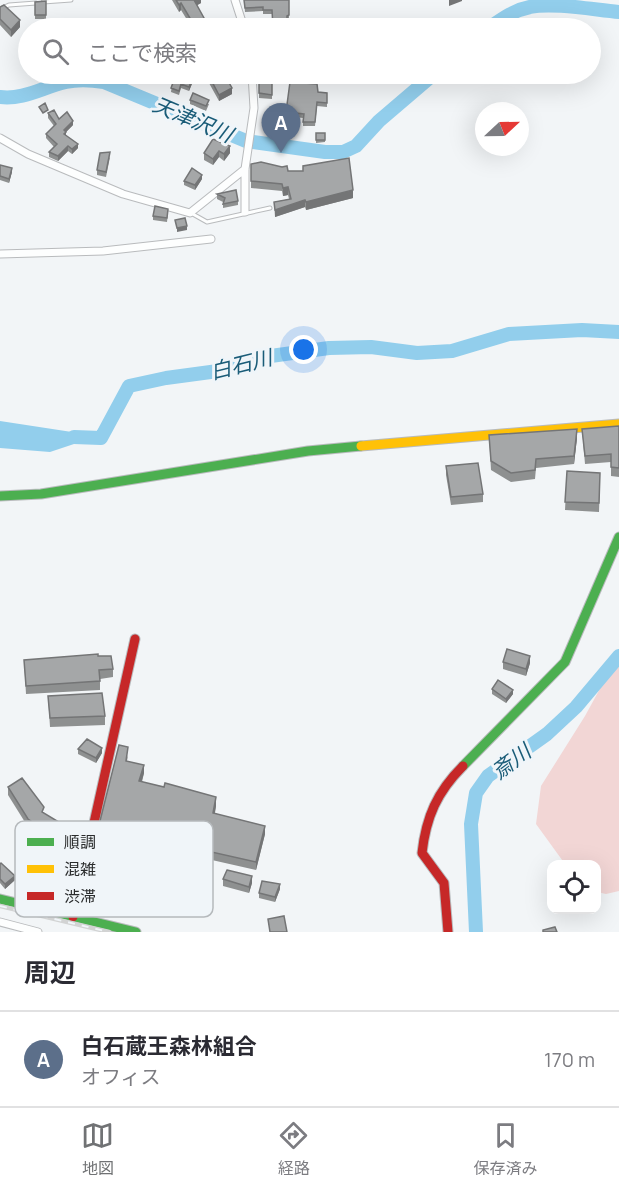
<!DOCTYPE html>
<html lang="ja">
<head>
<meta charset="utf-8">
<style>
	:root { --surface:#fff; --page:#f7f7f7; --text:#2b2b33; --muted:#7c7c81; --line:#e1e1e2; --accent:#707274 }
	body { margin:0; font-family:Manrope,"Noto Sans JP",sans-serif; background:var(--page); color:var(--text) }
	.controls { position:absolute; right:18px; bottom:18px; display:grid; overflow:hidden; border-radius:12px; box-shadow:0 6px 24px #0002 }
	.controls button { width:54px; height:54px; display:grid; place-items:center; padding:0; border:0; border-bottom:2px solid var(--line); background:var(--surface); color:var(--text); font:30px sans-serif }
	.compass { position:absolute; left:475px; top:102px; width:54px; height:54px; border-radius:50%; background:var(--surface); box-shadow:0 6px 24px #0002; rotate:68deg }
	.you { position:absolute; left:304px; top:350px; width:21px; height:21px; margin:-15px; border:4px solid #fff; border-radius:50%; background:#1a73e8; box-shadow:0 0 0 9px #1a73e833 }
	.badge { display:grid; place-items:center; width:39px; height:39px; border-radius:50%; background:var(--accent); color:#fff; font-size:20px; font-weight:700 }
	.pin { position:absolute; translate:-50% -50px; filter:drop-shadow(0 2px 3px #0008) }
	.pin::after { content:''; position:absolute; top:32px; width:21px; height:18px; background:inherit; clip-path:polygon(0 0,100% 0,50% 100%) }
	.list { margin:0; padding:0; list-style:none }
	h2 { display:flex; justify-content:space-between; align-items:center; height:78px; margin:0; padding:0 24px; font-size:26px }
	h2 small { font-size:20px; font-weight:400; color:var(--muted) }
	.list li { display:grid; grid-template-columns:39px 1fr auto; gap:18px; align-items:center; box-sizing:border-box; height:96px; padding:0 24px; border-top:2px solid var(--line) }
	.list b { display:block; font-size:22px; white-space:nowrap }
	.list p { margin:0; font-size:20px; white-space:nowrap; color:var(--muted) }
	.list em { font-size:20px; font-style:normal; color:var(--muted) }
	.icon { flex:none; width:33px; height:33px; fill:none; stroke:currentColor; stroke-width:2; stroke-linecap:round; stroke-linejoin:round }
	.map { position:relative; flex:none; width:619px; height:932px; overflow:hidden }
	.search { position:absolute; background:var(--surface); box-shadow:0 6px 24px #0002; left:18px; right:18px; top:18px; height:66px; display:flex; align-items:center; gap:15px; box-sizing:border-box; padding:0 21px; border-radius:33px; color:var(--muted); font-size:22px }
	.sheet { height:174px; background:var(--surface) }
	nav { display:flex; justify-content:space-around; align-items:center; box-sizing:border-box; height:84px; border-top:2px solid var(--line); background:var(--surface); font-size:16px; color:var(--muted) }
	nav a { display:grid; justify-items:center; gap:3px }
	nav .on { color:var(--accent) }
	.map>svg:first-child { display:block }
	.green { fill:#f2d6d5 }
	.water { fill:#92ceec }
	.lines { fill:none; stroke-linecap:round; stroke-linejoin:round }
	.river { stroke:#92ceec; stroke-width:14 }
	.lane-casing { stroke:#b9bbbd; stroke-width:5 }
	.street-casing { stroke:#b9bbbd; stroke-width:9 }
	.fast-casing { stroke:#b9bbbd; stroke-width:11 }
	.slow-casing { stroke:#b9bbbd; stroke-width:11 }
	.jam-casing { stroke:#b9bbbd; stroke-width:11 }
	.lane { stroke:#fdfefe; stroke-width:3 }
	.street { stroke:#fdfefe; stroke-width:7 }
	.fast { stroke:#4caf50; stroke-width:9 }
	.slow { stroke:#ffc107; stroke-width:9 }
	.jam { stroke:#c62828; stroke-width:9 }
	.rail-casing { stroke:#d2d3d3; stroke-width:4.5 }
	.rail { stroke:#f0f5f9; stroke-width:2; stroke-dasharray:7; stroke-linecap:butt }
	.wall { fill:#8e9090 }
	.shaded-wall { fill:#747576 }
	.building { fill:#a5a7a8; stroke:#747576; stroke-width:1.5 }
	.labels { text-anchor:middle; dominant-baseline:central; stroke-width:6; stroke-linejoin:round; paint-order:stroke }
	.water-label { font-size:21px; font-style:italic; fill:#1a5c78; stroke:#f0f5f9 }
	.key { fill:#f0f5f9; stroke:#b5b9bc; stroke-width:1.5 }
	.key-label { font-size:16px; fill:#2a2c2d }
</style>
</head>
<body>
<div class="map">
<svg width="619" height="932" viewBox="0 0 619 932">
	<rect width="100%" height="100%" fill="#f2f5f7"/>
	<path class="green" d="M 619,654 L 619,891 L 606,894 L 597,892 L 596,864 L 565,864 L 536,824 L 541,786 L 585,716 Z"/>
	<path class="water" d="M 0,421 L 98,436 L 50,452 L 0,448 Z"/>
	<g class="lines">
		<path class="river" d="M 489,28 C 502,19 514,10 530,7 C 553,2 595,10 619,12
			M 0,97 C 24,100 43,87 66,82 C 79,79 91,80 104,82 L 246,141 L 325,152 L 343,152 L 356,146 L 379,121 L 434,74
			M 74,437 L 101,438 L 129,386 L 166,378 L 218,371 L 256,358 L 329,348 L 371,347 L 417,353 L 452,351 L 509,334 L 582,330 L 619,332
			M 476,932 L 471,824 L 476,793 L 488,776 L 547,734 L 576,707 L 619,656"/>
		<defs>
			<path id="lane" d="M 43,2 L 71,0
				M 0,9 L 9,5 L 36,3
				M 191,213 L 207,222 L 270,208"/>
			<path id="street" d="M 235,0 L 244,28
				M 0,138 L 28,154 L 123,194 L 190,213 L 245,169
				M 245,212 L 245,169 L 254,108 L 252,74
				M 0,254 L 103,251 L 211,239
				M 0,922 L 38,932"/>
			<path id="fast" d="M 0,496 L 41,494 L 308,451 L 361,446
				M 463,766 L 565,662 L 619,537
				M 0,899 L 136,932"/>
			<path id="slow" d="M 361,446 L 619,424"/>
			<path id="jam" d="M 73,917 L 135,639
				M 448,932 L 444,883 L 422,853 C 426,817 437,792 463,766"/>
		</defs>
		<use href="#lane" class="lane-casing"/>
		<use href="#street" class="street-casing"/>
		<use href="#fast" class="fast-casing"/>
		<use href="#slow" class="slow-casing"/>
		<use href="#jam" class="jam-casing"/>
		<use href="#lane" class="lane"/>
		<use href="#street" class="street"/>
		<use href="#fast" class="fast"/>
		<use href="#slow" class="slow"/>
		<use href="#jam" class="jam"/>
		<defs>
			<path id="rail" d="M 0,906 L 109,932"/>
		</defs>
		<use href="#rail" class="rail-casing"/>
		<use href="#rail" class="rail"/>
	</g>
	<path class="wall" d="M 172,0 L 201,0 L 201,3 L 197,5 L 204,26 L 199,28 L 192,28 L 181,10 L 179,12 Z
		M 244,0 L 289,0 L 289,20 L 287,20 L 272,14 L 263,14 L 263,11 L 245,12 Z
		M 46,1 L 46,19 L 35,19 L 35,2 Z
		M 0,7 L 20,27 L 11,37 L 0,25 Z
		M 142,74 L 196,74 L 189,91 L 181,88 L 179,95 L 171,92 L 172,84 L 142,80 Z
		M 204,74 L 228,74 L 225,75 L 232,94 L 219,101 Z
		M 267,74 L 278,74 L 277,84 L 272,84 L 272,99 L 259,98 L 259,83 L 267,83 Z
		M 318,92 L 327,93 L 327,107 L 317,106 L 315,126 L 303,126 L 303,118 L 286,116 L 286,112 Z
		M 190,100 L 209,104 L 206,111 L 190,104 Z
		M 48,113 L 73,125 L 66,132 L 66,135 L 78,148 L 72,154 L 68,151 L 58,161 L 49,157 L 49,152 L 54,147 L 46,138 L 46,134 L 54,126 L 48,118 Z
		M 316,133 L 325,133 L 325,142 L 316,143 Z
		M 230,146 L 230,153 L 224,161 L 219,157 L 213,165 L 204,160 L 204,153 Z
		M 110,157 L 106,177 L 97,175 L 97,170 Z
		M 251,164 L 288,171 L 303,171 L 303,166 L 353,198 L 306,210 L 305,207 L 275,217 L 274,202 L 289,199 L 288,195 L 283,196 L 282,191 L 251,188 Z
		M 0,165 L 12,172 L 9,183 L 0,180 Z
		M 202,179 L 195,190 L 184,185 L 184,181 Z
		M 217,194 L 238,201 L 238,205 L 223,208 L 223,202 L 217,199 Z
		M 168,213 L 167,222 L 153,220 L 153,216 Z
		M 619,426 L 619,477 L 611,476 L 611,462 L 585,464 L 582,429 Z
		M 489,435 L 577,438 L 574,464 L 536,468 L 535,479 L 511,482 L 491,470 Z
		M 446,466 L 483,494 L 483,502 L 451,505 L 446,475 Z
		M 567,471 L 600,482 L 599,512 L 565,510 Z
		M 98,656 L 113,669 L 113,677 L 100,679 L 100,690 L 26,694 L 24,660 Z
		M 503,662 L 530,663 L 526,676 L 503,669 Z
		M 492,689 L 513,694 L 506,703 L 492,694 Z
		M 48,696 L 105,716 L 105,725 L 50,727 Z
		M 78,749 L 102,753 L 96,763 L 78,754 Z
		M 128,755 L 127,761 L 144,773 L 142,782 L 216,806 L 215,813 L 265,834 L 256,870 L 203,858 L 200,863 L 135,848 L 127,874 L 91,865 L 91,857 Z
		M 8,787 L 44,814 L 82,844 L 73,858 L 28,827 L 8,795 Z
		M 0,864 L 15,880 L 5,889 L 0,883 Z
		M 75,868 L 68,902 L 48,899 L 48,893 Z
		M 223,879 L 252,883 L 249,893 L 223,886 Z
		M 280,889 L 275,902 L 259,898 L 259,893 Z"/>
	<path class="shaded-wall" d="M 194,0 L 201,0 L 201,3 L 194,7 Z
		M 449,0 L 462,0 L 462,1 L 449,6 Z
		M 181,3 L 181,10 L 179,12 L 179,5 Z
		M 204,18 L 204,26 L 199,28 L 194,28 L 194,25 Z
		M 20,20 L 20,27 L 11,37 L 11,30 Z
		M 194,74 L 196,74 L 189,91 L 189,87 Z
		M 232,88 L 232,94 L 219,101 L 219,95 Z
		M 73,121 L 73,125 L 66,132 L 66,136 L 64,138 L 64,130 Z
		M 78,144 L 78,148 L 72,154 L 72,149 Z
		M 68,146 L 68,151 L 58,161 L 58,156 Z
		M 230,146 L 230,153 L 224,161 L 224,154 Z
		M 219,151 L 219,157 L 213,165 L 213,159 Z
		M 12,168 L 12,172 L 9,183 L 9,179 Z
		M 202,175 L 202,179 L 195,190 L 195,185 Z
		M 288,187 L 288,195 L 283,196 L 283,188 Z
		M 353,190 L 353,198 L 306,210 L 306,202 Z
		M 305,200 L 305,207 L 275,217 L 275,210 Z
		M 187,226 L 187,230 L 177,232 L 177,228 Z
		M 577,429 L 577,438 L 574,464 L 574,456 Z
		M 530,656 L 530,663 L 526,676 L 526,669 Z
		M 513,690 L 513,694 L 506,703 L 506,699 Z
		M 102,748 L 102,753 L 96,763 L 96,758 Z
		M 144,765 L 144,773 L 139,790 L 139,781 Z
		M 216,797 L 216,806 L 213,821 L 213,813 Z
		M 265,826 L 265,834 L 256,870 L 256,862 Z
		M 82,836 L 82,844 L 73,858 L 73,850 Z
		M 135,839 L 135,848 L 127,874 L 127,865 Z
		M 203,850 L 203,858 L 200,863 L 200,855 Z
		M 75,861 L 75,868 L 68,902 L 68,896 Z
		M 15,876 L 15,880 L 5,889 L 5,884 Z
		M 252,876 L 252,883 L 249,893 L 249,887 Z
		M 280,884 L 280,889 L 275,902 L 275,897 Z"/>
	<path class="building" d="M 176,0 L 194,0 L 204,18 L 194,25 L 181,3 L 179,5 Z
		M 244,0 L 289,0 L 289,15 L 287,16 L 287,28 L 273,28 L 272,10 L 263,10 L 263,7 L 245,8 Z
		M 46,1 L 46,15 L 35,15 L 35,2 Z
		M 4,5 L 20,20 L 11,30 L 0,19 L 0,7 Z
		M 230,26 L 230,28 L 217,28 Z
		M 142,74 L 194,74 L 189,87 L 181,84 L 179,91 L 171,88 L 174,80 L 142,75 Z
		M 208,74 L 224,74 L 232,88 L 219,95 Z
		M 267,74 L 278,74 L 277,79 L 267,80 Z
		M 290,82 L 317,84 L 318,92 L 327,93 L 327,103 L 317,102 L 315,122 L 303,122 L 304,114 L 286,112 Z
		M 259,83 L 272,83 L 272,95 L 259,93 Z
		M 193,93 L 209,100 L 206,106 L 190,100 Z
		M 45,103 L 48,110 L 43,113 L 39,107 Z
		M 54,110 L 59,119 L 67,112 L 73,121 L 64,130 L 66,132 L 64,134 L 78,144 L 72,149 L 68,146 L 58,156 L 49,152 L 57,144 L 46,134 L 56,124 L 48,113 Z
		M 316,133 L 325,133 L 325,140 L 316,140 Z
		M 213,139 L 230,146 L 224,154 L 219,151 L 213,159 L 204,153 Z
		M 110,152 L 106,172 L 97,170 L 100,153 Z
		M 349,158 L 353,190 L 306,202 L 305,200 L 275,210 L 274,202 L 291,199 L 288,187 L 283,188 L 282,184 L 251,181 L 251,164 L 261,162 L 282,167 L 287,166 L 288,171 L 303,171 L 303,166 Z
		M 0,165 L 12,168 L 9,179 L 0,176 Z
		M 192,168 L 202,175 L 195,185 L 184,181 Z
		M 236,190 L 238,201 L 223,204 L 225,198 L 217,194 Z
		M 155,206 L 168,209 L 167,218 L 153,216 Z
		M 185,218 L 187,226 L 177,228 L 175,220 Z
		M 619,426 L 619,468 L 611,467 L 611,454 L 585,456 L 582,429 Z
		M 577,429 L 574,456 L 536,459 L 535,470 L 511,473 L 491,461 L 489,435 Z
		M 478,463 L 483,494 L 451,497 L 446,466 Z
		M 567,471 L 600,473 L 599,503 L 565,502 Z
		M 507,649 L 530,656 L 526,669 L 503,662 Z
		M 98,654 L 98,656 L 111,656 L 113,669 L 99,670 L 100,681 L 26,686 L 24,660 Z
		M 498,680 L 513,690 L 506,699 L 492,689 Z
		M 102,693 L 105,716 L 50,718 L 48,696 Z
		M 87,739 L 102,748 L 96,758 L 78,749 Z
		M 119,745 L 128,747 L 126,761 L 144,765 L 139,781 L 164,787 L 165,783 L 216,797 L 213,813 L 265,826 L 256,862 L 203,850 L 200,855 L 135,839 L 127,865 L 91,857 Z
		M 22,778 L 44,807 L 42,812 L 82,836 L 73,850 L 28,819 L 8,787 Z
		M 1,863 L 15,876 L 5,884 L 0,879 L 0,864 Z
		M 227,870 L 252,876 L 249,887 L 223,879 Z
		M 262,881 L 280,884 L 275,897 L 259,893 Z
		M 284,916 L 287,932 L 270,932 L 268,919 Z
		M 555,927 L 557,932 L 543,932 L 543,930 Z"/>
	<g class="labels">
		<g class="water-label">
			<text transform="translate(193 119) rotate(23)">天津沢川</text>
			<text transform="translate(241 364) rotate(-14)">白石川</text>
			<text transform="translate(511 761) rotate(-37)">斎川</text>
		</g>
	</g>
	<rect x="15" y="821" width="198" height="96" rx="9" class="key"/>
	<rect x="27" y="838" width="27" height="8" fill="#4caf50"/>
	<rect x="27" y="865" width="27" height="8" fill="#ffc107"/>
	<rect x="27" y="892" width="27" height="8" fill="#c62828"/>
	<g class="key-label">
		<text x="64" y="848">順調</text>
		<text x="64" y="875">混雑</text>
		<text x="64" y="902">渋滞</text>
	</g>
</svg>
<div class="controls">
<button><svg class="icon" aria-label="locate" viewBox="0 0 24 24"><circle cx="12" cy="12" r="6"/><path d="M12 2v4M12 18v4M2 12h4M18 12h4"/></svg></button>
</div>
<svg class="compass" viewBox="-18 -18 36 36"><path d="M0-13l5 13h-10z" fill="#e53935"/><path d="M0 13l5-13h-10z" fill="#7c7c81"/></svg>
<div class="you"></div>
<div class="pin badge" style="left:281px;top:153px;background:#5c6f8a">A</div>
<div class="search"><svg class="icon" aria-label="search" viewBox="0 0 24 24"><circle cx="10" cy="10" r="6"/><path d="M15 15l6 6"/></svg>ここで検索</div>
</div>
<section class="sheet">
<h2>周辺<small></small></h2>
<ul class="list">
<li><span class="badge" style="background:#5c6f8a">A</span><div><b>白石蔵王森林組合</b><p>オフィス</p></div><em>170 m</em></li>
</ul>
</section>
<nav>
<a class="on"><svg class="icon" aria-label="map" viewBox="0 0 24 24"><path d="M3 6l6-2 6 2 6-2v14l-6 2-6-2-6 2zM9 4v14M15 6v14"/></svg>地図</a>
<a><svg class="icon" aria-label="directions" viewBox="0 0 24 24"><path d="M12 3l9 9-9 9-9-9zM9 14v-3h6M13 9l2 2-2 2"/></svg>経路</a>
<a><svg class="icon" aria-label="saved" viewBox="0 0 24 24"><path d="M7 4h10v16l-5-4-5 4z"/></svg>保存済み</a>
</nav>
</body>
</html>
